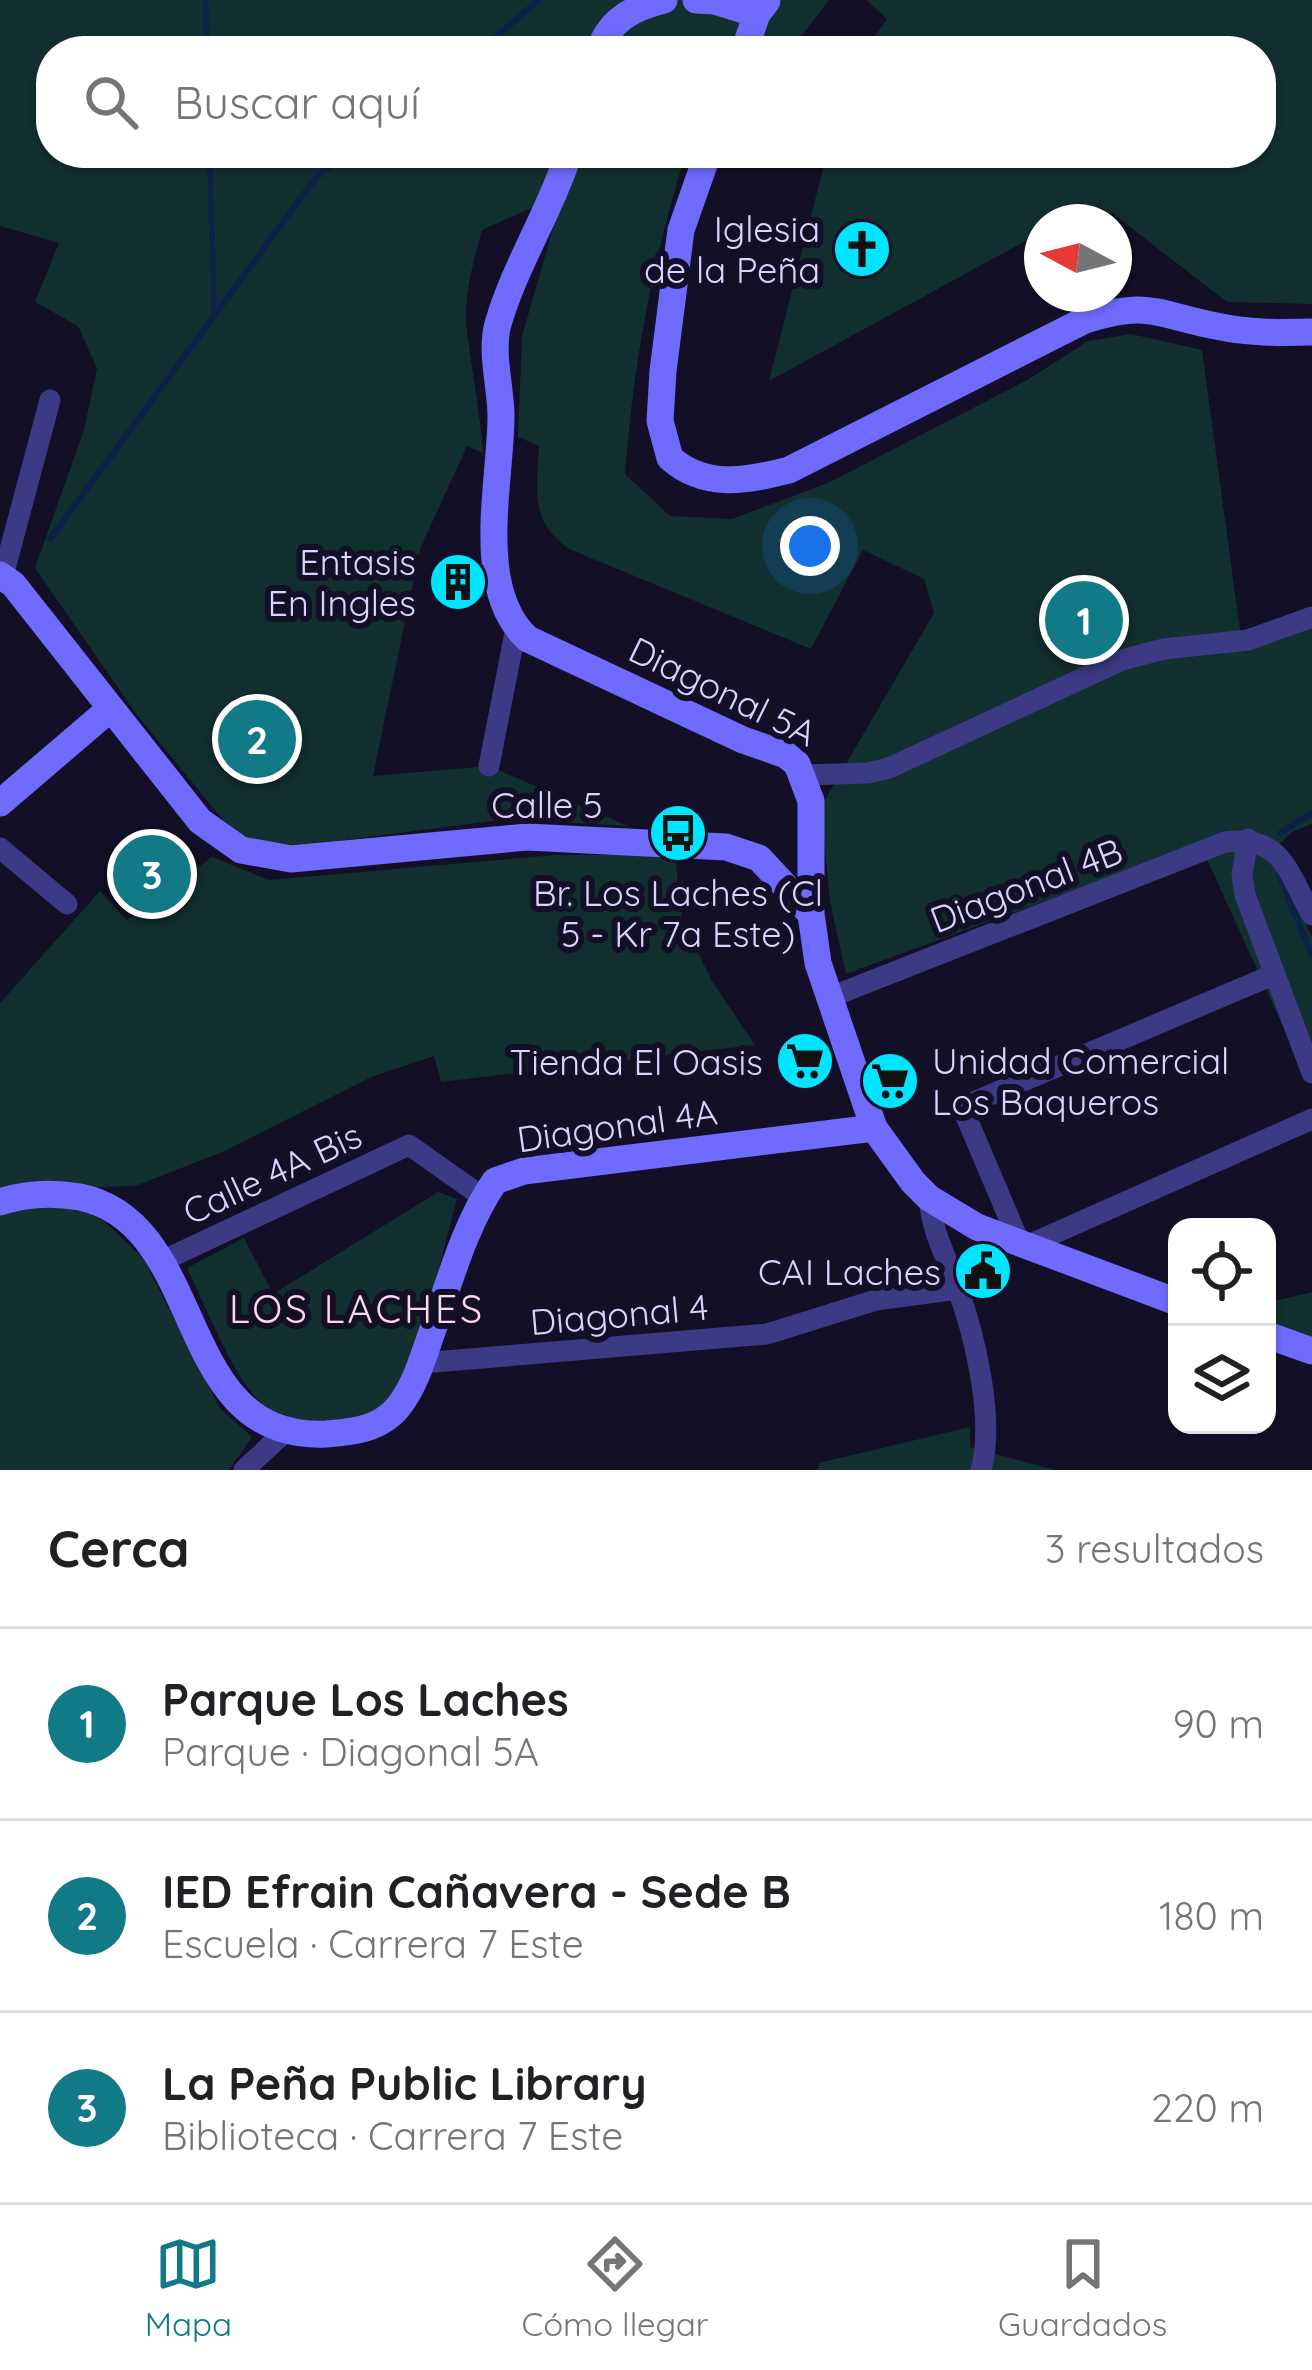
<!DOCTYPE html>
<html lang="es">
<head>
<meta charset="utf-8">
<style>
	:root { --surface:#fff; --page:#f2f2f2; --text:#202124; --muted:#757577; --line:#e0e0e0; --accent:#127987 }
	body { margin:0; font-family:Quicksand,sans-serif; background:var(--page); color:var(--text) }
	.controls { position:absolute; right:36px; bottom:36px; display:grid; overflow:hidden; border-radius:24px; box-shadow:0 3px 9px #0004 }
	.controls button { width:108px; height:108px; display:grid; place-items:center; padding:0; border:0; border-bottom:3px solid var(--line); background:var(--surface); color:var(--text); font:60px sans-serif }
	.compass { position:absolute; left:1024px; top:204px; width:108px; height:108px; border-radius:50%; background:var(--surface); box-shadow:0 3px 9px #0004; rotate:277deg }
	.you { position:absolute; left:810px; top:546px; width:42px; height:42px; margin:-30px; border:9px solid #fff; border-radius:50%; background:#1a73e8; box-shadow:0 0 0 18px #1a73e833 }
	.badge { display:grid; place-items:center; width:78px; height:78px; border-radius:50%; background:var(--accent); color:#fff; font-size:39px; font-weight:700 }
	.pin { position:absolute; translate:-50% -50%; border:6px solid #fff; box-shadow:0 3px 12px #0006 }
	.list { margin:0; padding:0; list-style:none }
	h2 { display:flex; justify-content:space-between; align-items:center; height:156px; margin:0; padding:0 48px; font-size:51px }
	h2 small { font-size:39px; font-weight:400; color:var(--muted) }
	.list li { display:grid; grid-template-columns:78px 1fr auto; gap:36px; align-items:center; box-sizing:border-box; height:192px; padding:0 48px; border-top:3px solid var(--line) }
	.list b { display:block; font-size:45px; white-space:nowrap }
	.list p { margin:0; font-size:39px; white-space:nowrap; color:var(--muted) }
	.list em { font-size:39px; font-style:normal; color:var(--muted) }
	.icon { flex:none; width:66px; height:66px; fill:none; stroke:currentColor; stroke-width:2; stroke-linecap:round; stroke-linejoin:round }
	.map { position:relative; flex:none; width:1312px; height:1470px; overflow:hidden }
	.search { position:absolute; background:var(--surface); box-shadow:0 3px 9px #0004; left:36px; right:36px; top:36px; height:132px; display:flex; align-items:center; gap:30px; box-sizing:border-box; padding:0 42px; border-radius:48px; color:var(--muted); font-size:45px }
	.sheet { height:732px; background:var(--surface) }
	nav { display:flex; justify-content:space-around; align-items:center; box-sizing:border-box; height:168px; border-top:3px solid var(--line); background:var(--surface); font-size:33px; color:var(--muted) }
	nav a { display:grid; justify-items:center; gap:6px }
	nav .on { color:var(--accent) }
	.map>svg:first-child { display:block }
	.green { fill:#12302f }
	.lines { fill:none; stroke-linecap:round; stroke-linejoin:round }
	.stream { stroke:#0c2248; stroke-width:6 }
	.street { stroke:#3d3a85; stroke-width:21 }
	.secondary { stroke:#6f6bff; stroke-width:27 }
	.labels { text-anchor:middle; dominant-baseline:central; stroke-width:12; stroke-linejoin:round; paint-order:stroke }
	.poi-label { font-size:36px; fill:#d9d4ff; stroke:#130f26; text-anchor:end }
	.street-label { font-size:36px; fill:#d9d4ff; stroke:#130f26 }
	.neighbourhood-label { font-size:39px; letter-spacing:3px; fill:#ffd6f0; stroke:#130f26 }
</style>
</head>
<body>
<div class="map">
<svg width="1312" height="1470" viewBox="0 0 1312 1470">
	<rect width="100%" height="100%" fill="#130f26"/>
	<path class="green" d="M 0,0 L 829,0 L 790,51 L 51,51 L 51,153 L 686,153 C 653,257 633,365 625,474 L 670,516 L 732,519 L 830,482 L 1029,379 L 1088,341 L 1131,334 L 1202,350 L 1243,652 L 1312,627 L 1312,824 L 1292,832 L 1271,852 L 1312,937 L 1312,1081 L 1301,1066 L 1200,844 L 846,974 L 830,902 L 821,807 L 934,613 L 924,579 L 863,550 L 811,649 L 569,549 C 529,521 537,489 539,446 L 518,437 L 522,336 L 563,194 L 482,230 C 473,263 463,297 467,332 C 472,372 480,412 483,453 L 467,446 L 420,549 L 373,776 L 489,766 L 628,826 L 508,819 L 290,847 L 241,842 L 137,715 L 35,568 L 84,430 L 97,368 L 78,326 L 35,302 L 59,243 L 0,226 Z
		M 866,0 L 1312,0 L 1312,304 L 1227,302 L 1112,213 L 1075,222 L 1042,222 L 1042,232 L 769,381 L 827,153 L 1261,153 L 1261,51 L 864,51 L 887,19 Z
		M 555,855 L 675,855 L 682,920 L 712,981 L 755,1045 L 441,1082 L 434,1056 L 371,1077 L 220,1153 L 135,1186 L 95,1187 L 34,1181 L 0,1189 L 0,1003 L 100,891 L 127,920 L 212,857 L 269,880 Z
		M 438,1192 L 457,1199 C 443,1249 419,1362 390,1398 C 377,1415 353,1422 333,1422 C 309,1422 282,1419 263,1404 C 235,1383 204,1302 187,1268 L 244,1238 L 273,1294 Z
		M 48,1205 L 76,1207 L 104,1221 L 143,1258 L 220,1408 L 252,1437 L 229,1470 L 0,1470 L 0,1215 Z
		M 1312,1292 L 1312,1341 L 1267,1324 L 1267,1303 Z
		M 970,1427 L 970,1447 L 1055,1470 L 818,1470 L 819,1463 Z"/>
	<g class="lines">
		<path class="stream" d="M 205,0 L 207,51
			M 479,51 L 539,0
			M 210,153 L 214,317
			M 50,539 L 317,176 L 347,153
			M 1280,833 L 1312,813
			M 1279,875 L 1312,955"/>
		<path class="street" d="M 3,576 L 50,400
			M 489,766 L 516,628
			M 804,775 L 868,773 L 889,768 L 1122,660 L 1164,649 L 1248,640 L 1312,617
			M 1248,839 L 1242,874 L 1245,895 L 1312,1073
			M 0,848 L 67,904
			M 828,998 L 1225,842 C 1282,834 1288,873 1312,915
			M 929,1198 C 932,1233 946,1255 957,1287 C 975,1335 995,1420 981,1470
			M 1020,1244 L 962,1107 L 1275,974
			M 1026,1246 L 1312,1119
			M 162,1261 L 409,1145 L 484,1198
			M 422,1363 L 767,1334 L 876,1300 L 958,1289
			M 244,1470 L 287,1430"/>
		<path class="secondary" d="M 696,0 L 715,1 L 757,14
			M 599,51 C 610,19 633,8 664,0
			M 744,51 L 757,14 L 767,1
			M 569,153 C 550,212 515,265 498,324 C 490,353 501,387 501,416 C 501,481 473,590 528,639 L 743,740 L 786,755 L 797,764 L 811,801 L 811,914 L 818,963 L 874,1128 L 913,1182 L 929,1198 L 977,1227 L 1177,1302
			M 708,153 L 681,230 L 663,371 L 660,421 L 670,458 C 705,489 747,481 789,470 L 1085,320 C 1150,300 1155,314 1216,326 C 1248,333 1279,333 1312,332
			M 0,575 L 13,584 L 200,821 L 241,850 L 291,859 L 527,837 L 726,847 L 759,858 L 811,914
			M 0,803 L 111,708
			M 0,1202 C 27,1193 52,1192 80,1197 C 210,1224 171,1441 326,1434 C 354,1432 381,1429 399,1406 C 416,1384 423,1357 432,1332 C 450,1281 464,1226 495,1181 L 524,1171 L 874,1128
			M 1267,1335 L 1312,1351"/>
	</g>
	<defs>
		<symbol id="church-disc" viewBox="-11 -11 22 22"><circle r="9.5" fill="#00e5ff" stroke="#130f26"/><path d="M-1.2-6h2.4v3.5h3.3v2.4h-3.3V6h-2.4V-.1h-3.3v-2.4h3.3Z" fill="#111"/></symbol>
		<symbol id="building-disc" viewBox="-11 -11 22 22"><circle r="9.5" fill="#00e5ff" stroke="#130f26"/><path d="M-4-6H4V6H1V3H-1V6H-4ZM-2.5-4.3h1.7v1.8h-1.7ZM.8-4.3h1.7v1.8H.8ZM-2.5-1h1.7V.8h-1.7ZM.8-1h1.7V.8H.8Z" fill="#111"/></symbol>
		<symbol id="bus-disc" viewBox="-11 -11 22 22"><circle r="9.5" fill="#00e5ff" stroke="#130f26"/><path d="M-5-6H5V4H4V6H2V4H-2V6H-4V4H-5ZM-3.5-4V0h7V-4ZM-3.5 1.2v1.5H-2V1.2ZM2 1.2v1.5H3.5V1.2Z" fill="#111"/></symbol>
		<symbol id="supermarket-disc" viewBox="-11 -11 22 22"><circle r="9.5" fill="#00e5ff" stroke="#130f26"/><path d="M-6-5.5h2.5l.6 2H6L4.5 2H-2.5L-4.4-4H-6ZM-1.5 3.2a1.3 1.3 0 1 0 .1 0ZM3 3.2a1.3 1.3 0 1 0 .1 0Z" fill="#111"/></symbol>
		<symbol id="civic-disc" viewBox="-11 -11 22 22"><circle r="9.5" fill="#00e5ff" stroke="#130f26"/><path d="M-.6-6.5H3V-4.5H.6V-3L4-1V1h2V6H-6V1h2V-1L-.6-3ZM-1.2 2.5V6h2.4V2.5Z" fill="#111"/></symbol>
	</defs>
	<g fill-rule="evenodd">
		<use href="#church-disc" x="829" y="216" width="66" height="66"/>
		<use href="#building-disc" x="425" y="549" width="66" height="66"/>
		<use href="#bus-disc" x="645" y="800" width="66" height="66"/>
		<use href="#supermarket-disc" x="772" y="1028" width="66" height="66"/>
		<use href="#supermarket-disc" x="857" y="1048" width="66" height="66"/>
		<use href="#civic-disc" x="950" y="1238" width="66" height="66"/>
	</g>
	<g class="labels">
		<g class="poi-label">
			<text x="820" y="228">Iglesia<tspan x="820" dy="41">de la Peña</tspan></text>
			<text x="416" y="561">Entasis<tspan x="416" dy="41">En Ingles</tspan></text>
			<text x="678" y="892" text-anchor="middle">Br. Los Laches (Cl<tspan x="678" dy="41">5 - Kr 7a Este)</tspan></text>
			<text x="932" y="1060" text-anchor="start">Unidad Comercial<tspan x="932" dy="41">Los Baqueros</tspan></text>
			<text x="763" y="1061">Tienda El Oasis</text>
			<text x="941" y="1271">CAI Laches</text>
		</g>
		<g class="street-label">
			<text transform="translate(723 691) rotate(26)">Diagonal 5A</text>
			<text x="547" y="804">Calle 5</text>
			<text transform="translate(1026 885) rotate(-21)">Diagonal 4B</text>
			<text transform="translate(617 1125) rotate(-8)">Diagonal 4A</text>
			<text transform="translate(272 1173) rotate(-25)">Calle 4A Bis</text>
			<text transform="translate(619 1314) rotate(-5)">Diagonal 4</text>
		</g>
		<g class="neighbourhood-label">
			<text x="357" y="1308">LOS LACHES</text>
		</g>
	</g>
</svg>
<div class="controls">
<button><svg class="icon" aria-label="locate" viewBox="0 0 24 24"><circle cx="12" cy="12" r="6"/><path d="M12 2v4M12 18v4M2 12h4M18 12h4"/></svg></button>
<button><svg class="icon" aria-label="layers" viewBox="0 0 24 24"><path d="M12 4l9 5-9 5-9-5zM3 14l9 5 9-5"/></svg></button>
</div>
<svg class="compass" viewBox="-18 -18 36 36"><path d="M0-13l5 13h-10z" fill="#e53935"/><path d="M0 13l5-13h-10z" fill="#757577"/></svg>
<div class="you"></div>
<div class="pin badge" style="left:1084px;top:620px">1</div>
<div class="pin badge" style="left:257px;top:739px">2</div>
<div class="pin badge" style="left:152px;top:874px">3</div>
<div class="search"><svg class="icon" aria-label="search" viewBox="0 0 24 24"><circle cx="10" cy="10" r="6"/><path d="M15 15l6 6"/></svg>Buscar aquí</div>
</div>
<section class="sheet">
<h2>Cerca<small>3 resultados</small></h2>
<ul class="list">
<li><span class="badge">1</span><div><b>Parque Los Laches</b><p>Parque · Diagonal 5A</p></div><em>90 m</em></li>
<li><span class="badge">2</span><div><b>IED Efrain Cañavera - Sede B</b><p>Escuela · Carrera 7 Este</p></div><em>180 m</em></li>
<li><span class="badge">3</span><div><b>La Peña Public Library</b><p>Biblioteca · Carrera 7 Este</p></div><em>220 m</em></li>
</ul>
</section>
<nav>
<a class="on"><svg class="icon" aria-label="map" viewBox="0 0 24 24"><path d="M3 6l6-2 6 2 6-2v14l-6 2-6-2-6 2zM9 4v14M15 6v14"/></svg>Mapa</a>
<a><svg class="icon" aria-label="directions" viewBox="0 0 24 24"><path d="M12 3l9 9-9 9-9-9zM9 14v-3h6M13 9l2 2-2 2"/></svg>Cómo llegar</a>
<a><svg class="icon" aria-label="saved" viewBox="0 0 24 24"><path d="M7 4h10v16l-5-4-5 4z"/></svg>Guardados</a>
</nav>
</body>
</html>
